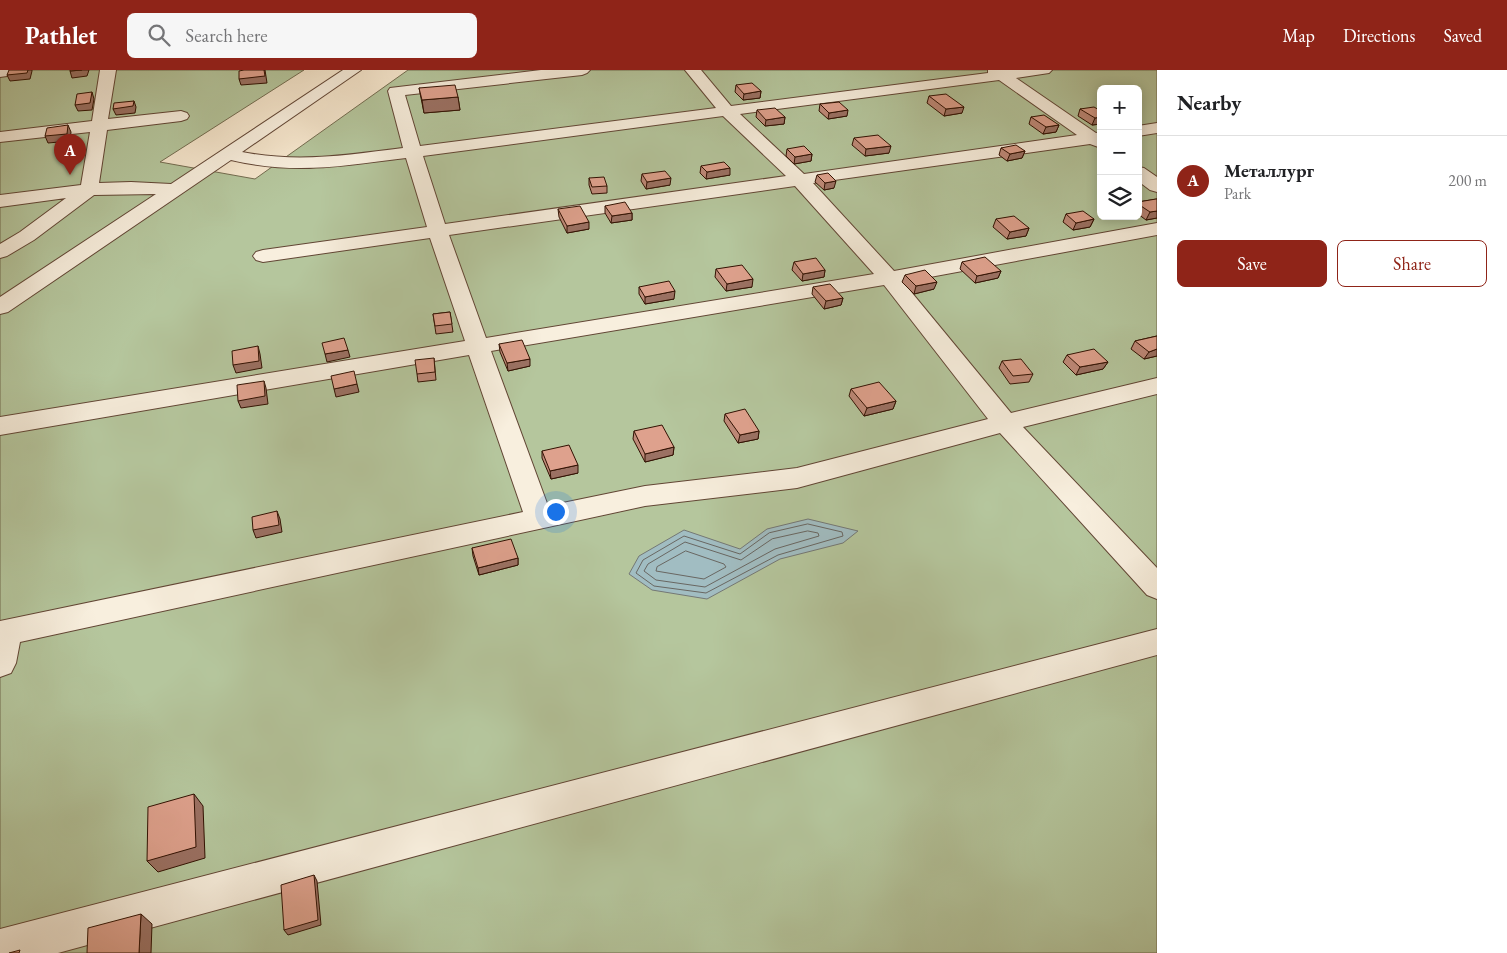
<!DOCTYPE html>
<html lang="en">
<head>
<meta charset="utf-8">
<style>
	:root { --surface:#fff; --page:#f6f6f6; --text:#202124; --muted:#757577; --line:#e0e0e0; --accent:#8f2418 }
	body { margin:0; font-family:"EB Garamond",serif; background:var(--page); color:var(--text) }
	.controls { position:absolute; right:15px; top:15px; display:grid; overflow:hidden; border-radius:8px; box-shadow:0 2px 12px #0003 }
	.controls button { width:45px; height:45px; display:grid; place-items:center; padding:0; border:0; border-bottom:1px solid var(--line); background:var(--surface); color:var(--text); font:25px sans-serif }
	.you { position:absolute; left:555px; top:441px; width:18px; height:18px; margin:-12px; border:4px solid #fff; border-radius:50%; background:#1a73e8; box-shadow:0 0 0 8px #1a73e833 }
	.badge { display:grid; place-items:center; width:32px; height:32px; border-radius:50%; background:var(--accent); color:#fff; font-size:16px; font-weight:700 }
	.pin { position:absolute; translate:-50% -41px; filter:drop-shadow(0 1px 2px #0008) }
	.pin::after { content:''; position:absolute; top:26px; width:18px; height:15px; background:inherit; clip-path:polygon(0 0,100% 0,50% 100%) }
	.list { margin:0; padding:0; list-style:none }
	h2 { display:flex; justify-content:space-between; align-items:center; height:65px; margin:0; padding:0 20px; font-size:21px }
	h2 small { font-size:16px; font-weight:400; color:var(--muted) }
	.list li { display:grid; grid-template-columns:32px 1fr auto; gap:15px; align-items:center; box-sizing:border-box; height:90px; padding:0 20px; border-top:1px solid var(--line) }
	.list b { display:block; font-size:19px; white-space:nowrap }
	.list p { margin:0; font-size:16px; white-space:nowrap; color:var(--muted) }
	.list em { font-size:16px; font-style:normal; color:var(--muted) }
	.actions { display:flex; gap:10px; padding:15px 20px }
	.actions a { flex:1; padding:11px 0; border:1px solid var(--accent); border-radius:8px; text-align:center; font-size:18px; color:var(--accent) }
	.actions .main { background:var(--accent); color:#fff }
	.icon { flex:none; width:28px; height:28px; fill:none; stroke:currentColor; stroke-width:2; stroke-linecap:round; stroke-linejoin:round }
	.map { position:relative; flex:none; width:1157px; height:883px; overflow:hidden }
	header { display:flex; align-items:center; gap:30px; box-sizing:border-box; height:70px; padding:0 25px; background:var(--accent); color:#fff }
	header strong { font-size:24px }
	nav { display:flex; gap:28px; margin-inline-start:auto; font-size:18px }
	.search { width:350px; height:45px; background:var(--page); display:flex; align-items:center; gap:12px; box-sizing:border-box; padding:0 18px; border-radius:8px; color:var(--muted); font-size:19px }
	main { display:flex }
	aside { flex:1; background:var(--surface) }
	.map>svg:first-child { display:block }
	.green { fill:#b5c69d; stroke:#736c50; fill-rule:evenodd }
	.water { fill:#a1bdc2; stroke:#747875 }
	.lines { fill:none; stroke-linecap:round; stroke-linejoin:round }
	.shore { stroke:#696762; stroke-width:1 }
	.minor-casing { stroke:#624635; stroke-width:2 }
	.minor { fill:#f8efde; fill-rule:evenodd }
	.wall { fill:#bf8a79; stroke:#311102 }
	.shaded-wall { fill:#9b7163; stroke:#311102 }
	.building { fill:#dea18d; stroke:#311102 }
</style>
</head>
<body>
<header>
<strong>Pathlet</strong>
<div class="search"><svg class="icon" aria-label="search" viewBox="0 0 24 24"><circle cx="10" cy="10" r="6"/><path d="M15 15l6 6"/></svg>Search here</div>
<nav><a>Map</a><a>Directions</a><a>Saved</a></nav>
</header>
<main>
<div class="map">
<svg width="1157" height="883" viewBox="0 0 1157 883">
	<rect width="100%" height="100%" fill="#f5e6cd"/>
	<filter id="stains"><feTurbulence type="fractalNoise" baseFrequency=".004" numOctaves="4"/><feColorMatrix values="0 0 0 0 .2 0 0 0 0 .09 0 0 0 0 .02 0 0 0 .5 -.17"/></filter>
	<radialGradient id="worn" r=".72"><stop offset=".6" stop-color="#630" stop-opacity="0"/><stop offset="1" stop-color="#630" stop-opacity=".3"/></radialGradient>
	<path class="green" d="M 0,0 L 304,0 L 160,92 L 255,109 L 408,0 L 1157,0 L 1157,883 L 0,883 ZM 1101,19 L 1138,19 L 1138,146 L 1101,146 Z"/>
	<path class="water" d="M 808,449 L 858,461 L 843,473 L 780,489 L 707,529 L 652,520 L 629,504 L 639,486 L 684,460 L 740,479 L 767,459 Z"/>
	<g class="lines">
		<path class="shore" d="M 808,454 L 842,462 L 843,466 L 778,485 L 706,523 L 654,516 L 636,503 L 643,490 L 684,466 L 740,484 L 769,463 Z
			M 808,461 L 818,463 L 819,466 L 775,479 L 705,517 L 656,510 L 644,501 L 648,494 L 685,472 L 741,490 L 772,469 Z
			M 686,481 L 724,494 L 726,497 L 704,509 L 656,501 L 657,497 Z"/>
		<defs>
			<path id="minor" d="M 0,0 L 31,0 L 28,3 L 0,7 Z
				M 100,0 L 116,0 L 108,49 L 181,41 L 187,43 L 189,46 L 187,49 L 181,51 L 107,60 L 99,113 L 131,112 L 171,114 L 343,0 L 361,0 L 242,82 C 298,93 347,85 403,78 L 388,21 L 390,18 L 541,0 L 590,0 L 587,3 L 582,5 L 405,25 L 420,76 L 716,38 L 685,0 L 701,0 L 731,36 L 988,3 L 988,0 L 1052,0 L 1049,3 L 1016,8 L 1096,63 L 1101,62 L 1101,78 L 1090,74 L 813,113 L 894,201 L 1157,153 L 1157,165 L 903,212 L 1011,343 L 1157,308 L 1157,324 L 1023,357 L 1157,498 L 1157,529 L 1147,525 L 1000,363 L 797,418 L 645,436 L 20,572 L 16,593 L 11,603 L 0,607 L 0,551 L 523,442 L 469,285 L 0,365 L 0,347 L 465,271 L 430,168 L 263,192 L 256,190 L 253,186 L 256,182 L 263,180 L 427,157 L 406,88 C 342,96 295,105 231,90 L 8,242 L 0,244 L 0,227 L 156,124 L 94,125 L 34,170 L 7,186 L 0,188 L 0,174 L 20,162 L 66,128 L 0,137 L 0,125 L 81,115 L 90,62 L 0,72 L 0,62 L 92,51 ZM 999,10 L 1077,65 L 804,104 L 740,44 ZM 723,46 L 786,106 L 445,154 L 423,86 ZM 795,116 L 874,204 L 486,268 L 449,165 ZM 884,215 L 988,349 L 797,398 L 645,416 L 548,436 L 491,281 Z
				M 1157,53 L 1157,63 L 1138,66 L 1138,56 Z
				M 1138,97 L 1144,98 L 1157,107 L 1157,122 L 1150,120 L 1138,111 Z
				M 1157,559 L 1157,585 L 58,883 L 0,883 L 0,859 Z"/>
		</defs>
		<use href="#minor" class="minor-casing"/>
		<use href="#minor" class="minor"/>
	</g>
	<path class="wall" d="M 736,15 L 761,21 L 760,28 L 743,30 L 735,22 Z
		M 419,18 L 458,27 L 460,40 L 424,43 Z
		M 929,26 L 962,43 L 944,46 L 927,33 Z
		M 820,34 L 847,46 L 828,49 L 819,41 Z
		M 1080,39 L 1101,41 L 1101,54 L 1092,55 L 1078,46 Z
		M 757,40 L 785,47 L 784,54 L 765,56 L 756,47 Z
		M 1031,47 L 1059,55 L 1056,62 L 1043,64 L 1029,54 Z
		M 854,68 L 889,83 L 865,86 L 852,75 Z
		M 1001,78 L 1025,81 L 1022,88 L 1007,91 L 999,85 Z
		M 787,79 L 812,84 L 811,91 L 794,94 L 786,86 Z
		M 701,96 L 730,105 L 706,109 L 700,103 Z
		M 642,104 L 670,115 L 646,119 L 641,111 Z
		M 817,105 L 834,118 L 824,120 L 815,112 Z
		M 589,108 L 607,116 L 607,123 L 592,124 L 589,115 Z
		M 1157,129 L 1157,148 L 1146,150 L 1138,144 L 1138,132 Z
		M 605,136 L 632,143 L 632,150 L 611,153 L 605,143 Z
		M 558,139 L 589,159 L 567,163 L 559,147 Z
		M 1066,144 L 1094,149 L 1090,157 L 1073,160 L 1063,152 Z
		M 996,149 L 1029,158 L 1026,166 L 1007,169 L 993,157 Z
		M 794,192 L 825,200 L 824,207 L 802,211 L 792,200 Z
		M 962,192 L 1001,201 L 998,208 L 975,213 L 960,199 Z
		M 716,199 L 752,217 L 726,221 L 715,207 Z
		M 905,205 L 934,219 L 914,224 L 902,212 Z
		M 639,217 L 674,229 L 645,234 L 639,224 Z
		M 813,217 L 843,228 L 841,235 L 824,239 L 812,224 Z
		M 450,242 L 453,262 L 436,264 L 433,244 Z
		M 1157,266 L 1157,286 L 1144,289 L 1131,279 L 1135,271 Z
		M 499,274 L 530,296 L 508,301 L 500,282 Z
		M 1067,285 L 1108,292 L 1103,299 L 1076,305 L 1063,292 Z
		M 434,288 L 436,310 L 418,312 L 417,304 Z
		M 1002,291 L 1033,304 L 1029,312 L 1010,314 L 999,298 Z
		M 851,319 L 896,331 L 893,339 L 864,346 L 849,326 Z
		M 725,344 L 759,361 L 758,369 L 738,373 L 724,351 Z
		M 634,361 L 674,377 L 673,385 L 645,392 L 633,369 Z
		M 542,381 L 578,403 L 551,409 L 542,388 Z
		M 472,478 L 518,488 L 518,495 L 479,505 L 473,486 Z"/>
	<path class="shaded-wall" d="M 28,0 L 32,0 L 32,1 L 30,9 L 10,11 L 7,5 Z
		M 82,0 L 89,0 L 87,6 L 72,8 L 70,1 Z
		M 265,0 L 267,13 L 241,15 L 239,9 Z
		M 761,21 L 760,28 L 743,30 L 744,24 Z
		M 92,22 L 94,29 L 92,40 L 78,41 L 75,35 Z
		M 458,27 L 460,40 L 424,43 L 422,30 Z
		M 134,31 L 136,37 L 135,43 L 116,45 L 113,39 Z
		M 964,37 L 962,43 L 944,46 L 946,39 Z
		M 848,40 L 847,46 L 828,49 L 829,43 Z
		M 785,47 L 784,54 L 765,56 L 766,50 Z
		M 1101,47 L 1101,54 L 1092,55 L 1095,48 Z
		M 68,55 L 71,62 L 70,71 L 48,73 L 45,66 Z
		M 1059,55 L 1056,62 L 1043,64 L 1046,57 Z
		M 891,76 L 889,83 L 865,86 L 866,79 Z
		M 1025,81 L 1022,88 L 1007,91 L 1010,84 Z
		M 812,84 L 811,91 L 794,94 L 795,87 Z
		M 730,98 L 730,105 L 706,109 L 707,102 Z
		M 671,108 L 670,115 L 646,119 L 647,112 Z
		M 836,111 L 834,118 L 824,120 L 825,113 Z
		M 1157,141 L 1157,148 L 1146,150 L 1150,142 Z
		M 632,143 L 632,150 L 611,153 L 612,146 Z
		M 1094,149 L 1090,157 L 1073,160 L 1076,153 Z
		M 589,152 L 589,159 L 567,163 L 567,156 Z
		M 1029,158 L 1026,166 L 1007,169 L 1010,162 Z
		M 825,200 L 824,207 L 802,211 L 803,204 Z
		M 1001,201 L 998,208 L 975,213 L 977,206 Z
		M 753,209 L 752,217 L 726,221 L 727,214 Z
		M 937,212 L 934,219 L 914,224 L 916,216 Z
		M 675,221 L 674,229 L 645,234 L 645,227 Z
		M 843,228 L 841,235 L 824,239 L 826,231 Z
		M 258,276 L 260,284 L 262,298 L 236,303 L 233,295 Z
		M 1157,279 L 1157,286 L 1144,289 L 1149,282 Z
		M 348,280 L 350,287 L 327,292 L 325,284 Z
		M 530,289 L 530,296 L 508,301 L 507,293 Z
		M 1108,292 L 1103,299 L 1076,305 L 1080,297 Z
		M 264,311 L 266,318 L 268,334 L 241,338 L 238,331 Z
		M 357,314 L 359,322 L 336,327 L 334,319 Z
		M 896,331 L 893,339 L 864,346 L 867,338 Z
		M 759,361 L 758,369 L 738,373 L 740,365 Z
		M 674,377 L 673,385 L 645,392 L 645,384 Z
		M 578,395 L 578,403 L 551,409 L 550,401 Z
		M 277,441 L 280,449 L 282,462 L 256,468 L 253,460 Z
		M 518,488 L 518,495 L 479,505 L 478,498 Z
		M 194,724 L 203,736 L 205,788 L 158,802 L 147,791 Z
		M 314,805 L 317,811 L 321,855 L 288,865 L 284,860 Z
		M 141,844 L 152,854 L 151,883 L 139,883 Z"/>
	<path class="building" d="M 9,0 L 28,0 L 27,3 L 7,5 Z
		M 70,0 L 82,0 L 70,1 Z
		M 244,0 L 264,0 L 265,6 L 239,9 L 239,1 Z
		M 752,13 L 761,21 L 744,24 L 736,15 Z
		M 455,15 L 458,27 L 422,30 L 419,18 Z
		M 92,22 L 90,33 L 75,35 L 77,24 Z
		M 946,24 L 964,37 L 946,39 L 929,26 Z
		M 134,31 L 133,36 L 113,39 L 114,33 Z
		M 839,32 L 848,40 L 829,43 L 820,34 Z
		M 1094,37 L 1101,41 L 1101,47 L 1095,48 L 1080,39 Z
		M 775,38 L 785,47 L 766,50 L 757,40 Z
		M 1044,45 L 1059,55 L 1046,57 L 1031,47 Z
		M 68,55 L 67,64 L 45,66 L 47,58 Z
		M 878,65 L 891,76 L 866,79 L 854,68 Z
		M 1016,75 L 1025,81 L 1010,84 L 1001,78 Z
		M 804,76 L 812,84 L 795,87 L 787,79 Z
		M 724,92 L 730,98 L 707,102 L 701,96 Z
		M 665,101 L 671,108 L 647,112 L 642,104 Z
		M 828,103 L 836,111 L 825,113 L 817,105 Z
		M 604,107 L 607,116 L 592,117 L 589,108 Z
		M 1156,129 L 1157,129 L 1157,141 L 1150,142 L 1138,134 L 1138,132 Z
		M 625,132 L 632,143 L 612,146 L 605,136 Z
		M 580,136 L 589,152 L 567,156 L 558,139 Z
		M 1083,141 L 1094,149 L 1076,153 L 1066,144 Z
		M 1014,146 L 1029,158 L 1010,162 L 996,149 Z
		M 985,187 L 1001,201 L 977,206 L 962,192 Z
		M 816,188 L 825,200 L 803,204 L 794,192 Z
		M 742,195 L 753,209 L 727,214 L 716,199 Z
		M 925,200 L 937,212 L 916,216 L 905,205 Z
		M 669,211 L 675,221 L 645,227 L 639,217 Z
		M 830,214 L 843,228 L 826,231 L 813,217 Z
		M 450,242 L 452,254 L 435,256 L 433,244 Z
		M 1157,266 L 1157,279 L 1149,282 L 1135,271 Z
		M 344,268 L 348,280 L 325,284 L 322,273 Z
		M 522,270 L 530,289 L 507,293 L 499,274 Z
		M 258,276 L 259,291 L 233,295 L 232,281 Z
		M 1094,279 L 1108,292 L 1080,297 L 1067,285 Z
		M 434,288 L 435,302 L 417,304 L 415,290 Z
		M 1021,289 L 1033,304 L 1013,306 L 1002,291 Z
		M 354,301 L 357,314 L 334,319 L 331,306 Z
		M 264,311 L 265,326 L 238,331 L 237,315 Z
		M 879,312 L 896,331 L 867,338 L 851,319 Z
		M 745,339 L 759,361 L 740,365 L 725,344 Z
		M 662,355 L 674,377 L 645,384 L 634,361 Z
		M 569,375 L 578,395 L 550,401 L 542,381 Z
		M 277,441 L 279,455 L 253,460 L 252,447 Z
		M 511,469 L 518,488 L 478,498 L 472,478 Z
		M 194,724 L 196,777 L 147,791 L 148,737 Z
		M 314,805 L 318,850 L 284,860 L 281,815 Z
		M 141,844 L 139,883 L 87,883 L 88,858 Z
		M 20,880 L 19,883 L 9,883 Z"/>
	<rect width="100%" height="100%" filter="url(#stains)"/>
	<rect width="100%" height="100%" fill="url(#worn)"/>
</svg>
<div class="controls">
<button>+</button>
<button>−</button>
<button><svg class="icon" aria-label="layers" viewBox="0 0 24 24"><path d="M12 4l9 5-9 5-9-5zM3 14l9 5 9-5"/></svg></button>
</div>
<div class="you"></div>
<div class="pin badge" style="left:70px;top:105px">A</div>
</div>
<aside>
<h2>Nearby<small></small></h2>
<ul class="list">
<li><span class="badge">A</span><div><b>Металлург</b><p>Park</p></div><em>200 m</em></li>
</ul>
<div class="actions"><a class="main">Save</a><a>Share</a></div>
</aside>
</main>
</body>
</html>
